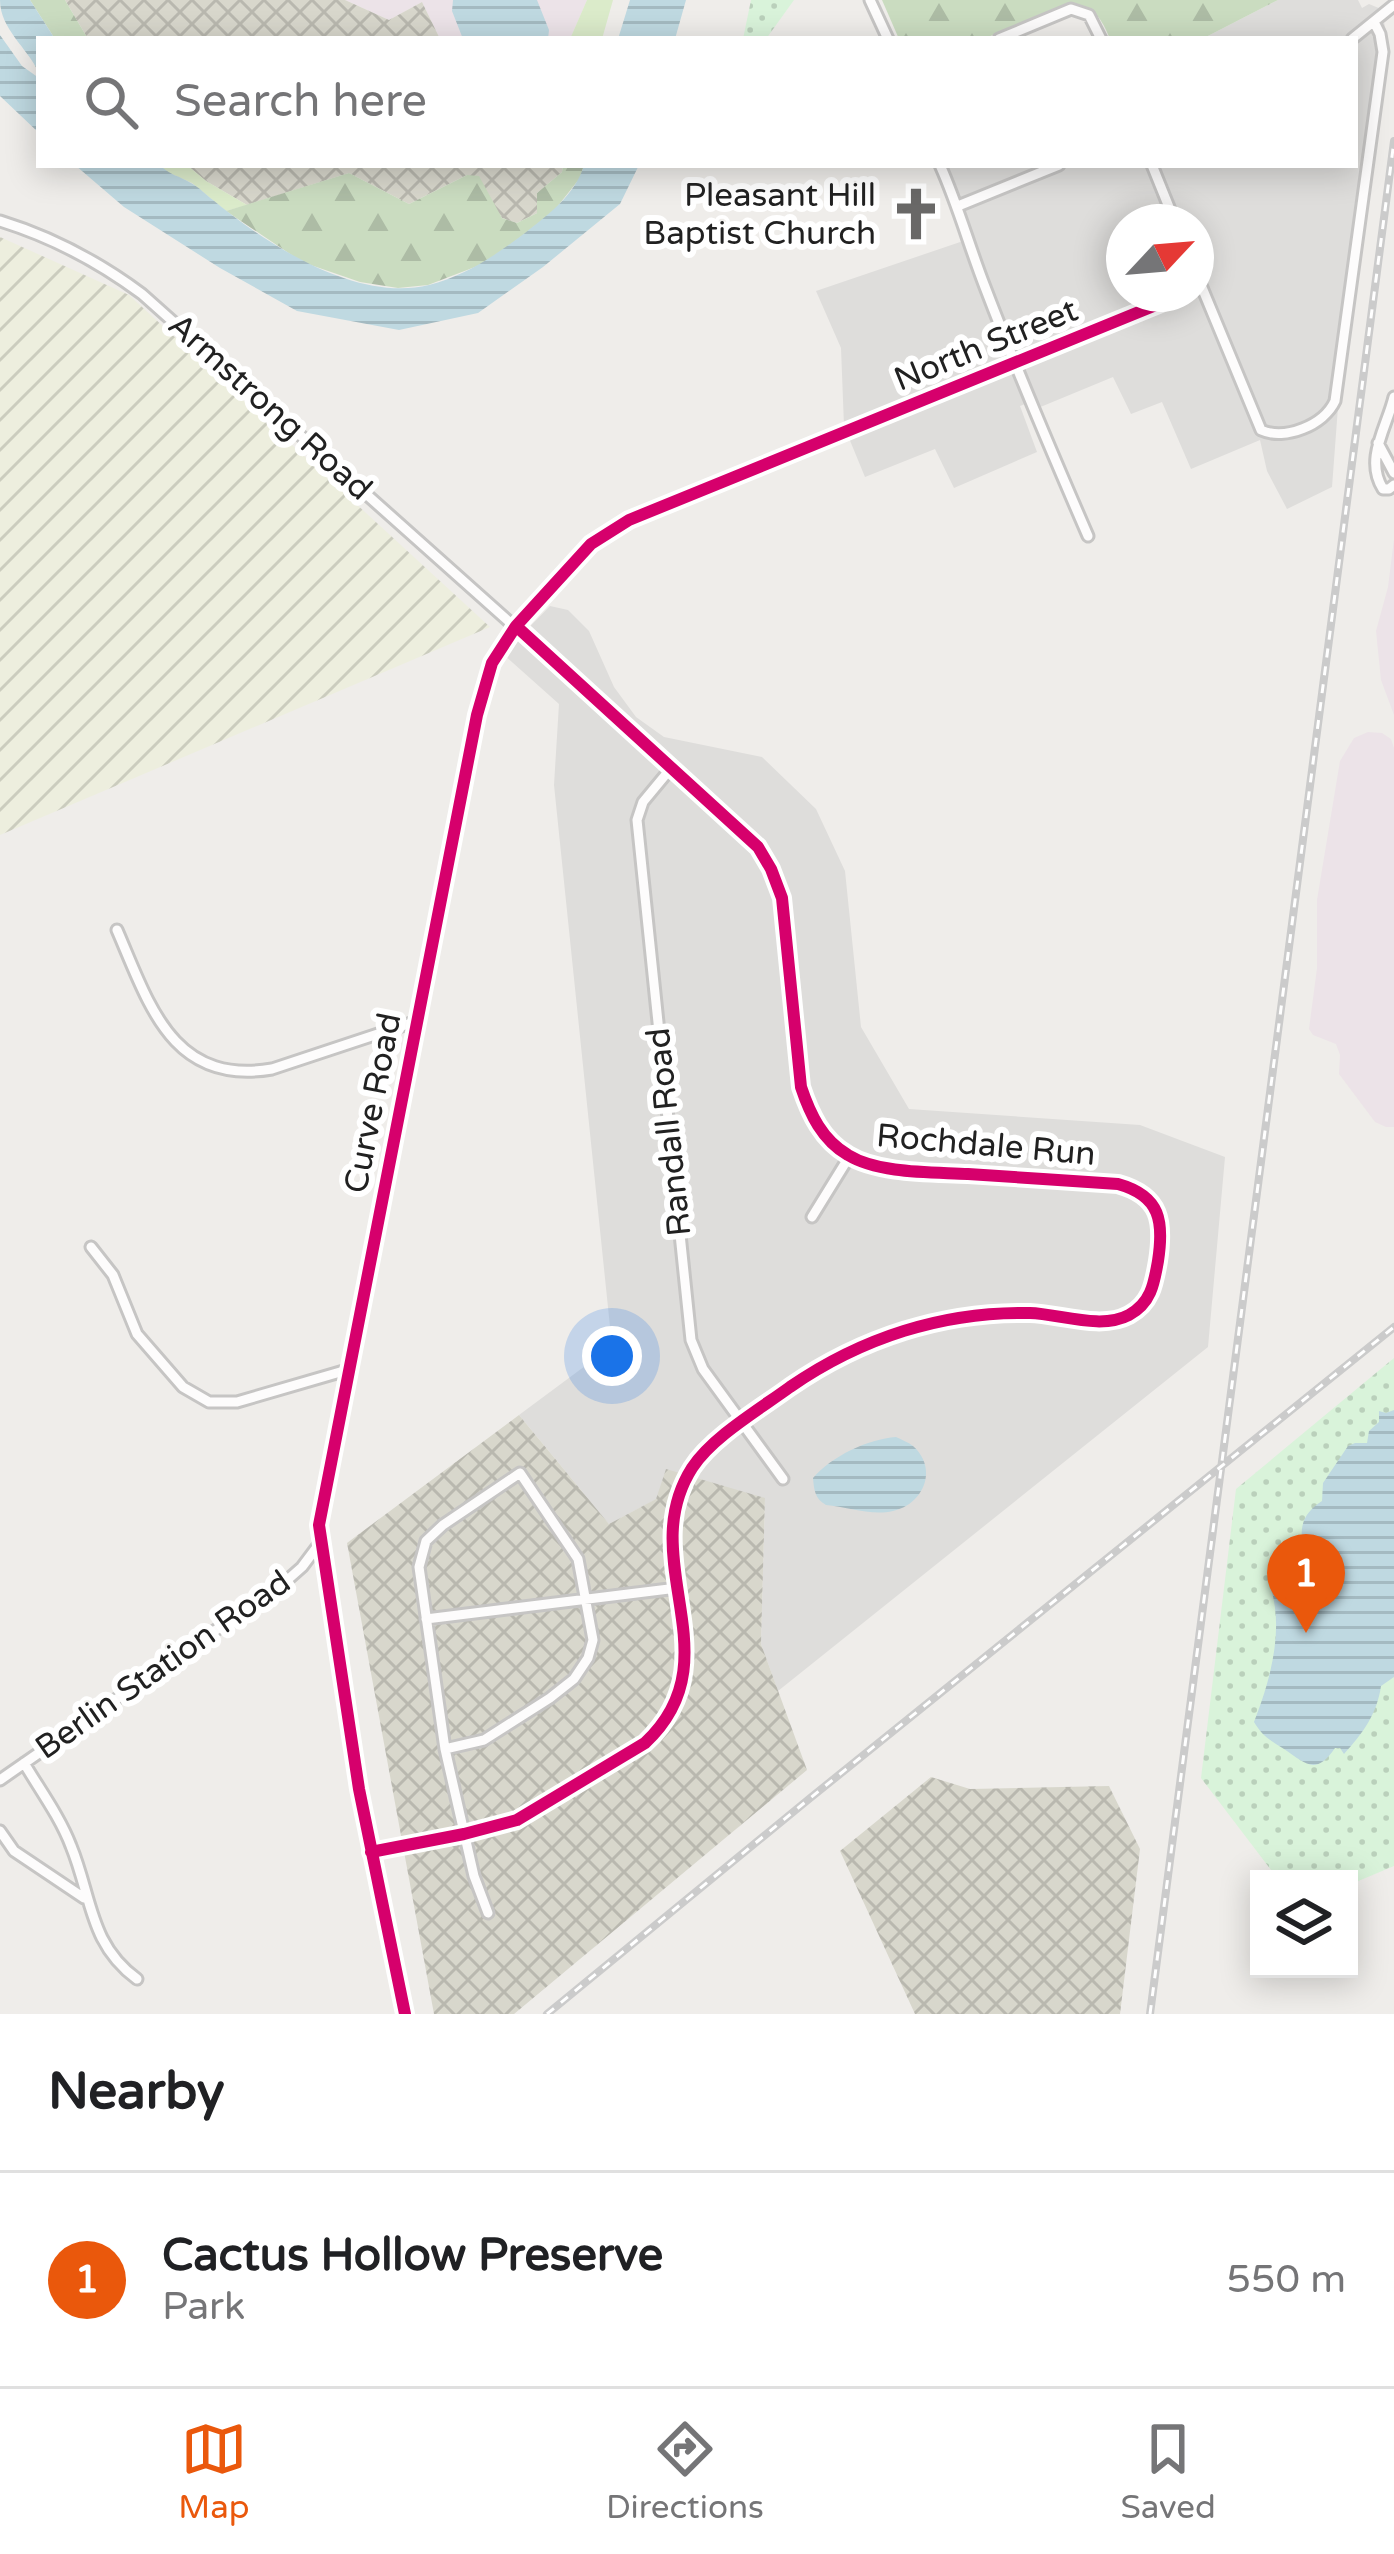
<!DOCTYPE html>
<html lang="en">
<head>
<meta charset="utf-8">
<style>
	:root { --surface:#fff; --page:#f2f2f2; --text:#202124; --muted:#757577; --line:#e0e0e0; --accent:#ea580c }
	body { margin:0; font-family:"Varela Round",sans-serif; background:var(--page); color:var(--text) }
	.controls { position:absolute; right:36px; bottom:36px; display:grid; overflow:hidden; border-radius:0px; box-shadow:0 6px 30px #0003 }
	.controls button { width:108px; height:108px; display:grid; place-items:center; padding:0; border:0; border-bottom:3px solid var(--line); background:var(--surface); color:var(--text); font:60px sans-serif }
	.compass { position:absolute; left:1106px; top:204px; width:108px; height:108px; border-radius:50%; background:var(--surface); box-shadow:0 6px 30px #0003; rotate:64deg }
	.you { position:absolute; left:612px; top:1356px; width:42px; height:42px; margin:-30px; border:9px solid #fff; border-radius:50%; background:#1a73e8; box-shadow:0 0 0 18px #1a73e833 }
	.badge { display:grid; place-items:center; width:78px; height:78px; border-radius:50%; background:var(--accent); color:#fff; font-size:39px; font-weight:700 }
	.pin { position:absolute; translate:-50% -99px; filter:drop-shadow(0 3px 6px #0008) }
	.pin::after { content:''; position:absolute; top:63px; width:42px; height:36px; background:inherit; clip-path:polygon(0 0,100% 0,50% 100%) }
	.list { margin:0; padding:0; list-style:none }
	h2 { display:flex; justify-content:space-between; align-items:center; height:156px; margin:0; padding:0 48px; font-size:51px }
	h2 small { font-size:39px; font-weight:400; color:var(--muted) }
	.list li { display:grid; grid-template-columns:78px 1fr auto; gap:36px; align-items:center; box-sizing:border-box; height:216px; padding:0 48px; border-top:3px solid var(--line) }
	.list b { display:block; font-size:45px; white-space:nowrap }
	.list p { margin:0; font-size:39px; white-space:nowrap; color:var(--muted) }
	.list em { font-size:39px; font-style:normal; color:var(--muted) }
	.icon { flex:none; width:66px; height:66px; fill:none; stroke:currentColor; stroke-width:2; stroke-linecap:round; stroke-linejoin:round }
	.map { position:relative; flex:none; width:1394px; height:2014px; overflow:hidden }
	.search { position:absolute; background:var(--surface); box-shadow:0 6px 30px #0003; left:36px; right:36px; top:36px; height:132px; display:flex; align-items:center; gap:30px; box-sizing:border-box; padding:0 42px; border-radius:0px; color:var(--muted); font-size:45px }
	.sheet { height:372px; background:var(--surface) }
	nav { display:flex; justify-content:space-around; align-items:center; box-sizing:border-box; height:168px; border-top:3px solid var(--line); background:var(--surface); font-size:33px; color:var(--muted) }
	nav a { display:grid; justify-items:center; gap:6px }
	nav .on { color:var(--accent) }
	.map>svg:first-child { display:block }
	.residential { fill:#dedddb; fill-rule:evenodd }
	.industrial { fill:#ece3e8 }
	.construction { fill:url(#construction-cross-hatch) }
	.farmland { fill:url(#farmland-furrows) }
	.grass { fill:#dbebca }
	.forest { fill:url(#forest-firs) }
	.park { fill:url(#park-dots) }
	.water { fill:url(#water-rules) }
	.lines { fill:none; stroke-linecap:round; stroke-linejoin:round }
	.minor-casing { stroke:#c6c5c4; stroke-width:15 }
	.minor { stroke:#fdfcfc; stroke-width:9 }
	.rail-casing { stroke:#cbcbcb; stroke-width:8 }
	.rail { stroke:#fff; stroke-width:3; stroke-dasharray:9; stroke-linecap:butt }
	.cycleway-casing { stroke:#fff; stroke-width:20 }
	.cycleway { stroke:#d6006c; stroke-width:12 }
	.labels { text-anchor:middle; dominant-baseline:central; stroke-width:12; stroke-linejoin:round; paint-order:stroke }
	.poi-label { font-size:33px; fill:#212121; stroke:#fff; text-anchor:end }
	.street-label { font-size:33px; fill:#212121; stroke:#fff }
</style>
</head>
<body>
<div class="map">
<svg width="1394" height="2014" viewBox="0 0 1394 2014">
	<defs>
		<pattern id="construction-cross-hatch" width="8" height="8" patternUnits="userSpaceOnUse" patternTransform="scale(3)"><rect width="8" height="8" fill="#d8d7cc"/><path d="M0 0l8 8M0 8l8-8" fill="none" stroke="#b9b8af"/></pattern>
		<pattern id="farmland-furrows" width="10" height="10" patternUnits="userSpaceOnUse" patternTransform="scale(3)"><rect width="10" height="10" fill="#edeede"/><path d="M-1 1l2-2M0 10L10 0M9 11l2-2" fill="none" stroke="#cbccbe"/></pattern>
		<pattern id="forest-firs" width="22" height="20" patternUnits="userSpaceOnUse" patternTransform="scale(3)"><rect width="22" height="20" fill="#cadcc0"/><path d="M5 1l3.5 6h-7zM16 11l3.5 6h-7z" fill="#adbca5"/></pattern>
		<pattern id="park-dots" width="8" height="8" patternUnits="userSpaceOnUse" patternTransform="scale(3)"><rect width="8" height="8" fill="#d9f3da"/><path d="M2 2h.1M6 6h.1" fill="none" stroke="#bad0bb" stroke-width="1.8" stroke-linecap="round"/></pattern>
		<pattern id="water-rules" width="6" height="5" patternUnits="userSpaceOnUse" patternTransform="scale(3)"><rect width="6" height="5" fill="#bfd9e1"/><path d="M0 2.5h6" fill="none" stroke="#a4bac1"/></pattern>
	</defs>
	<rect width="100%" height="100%" fill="#efedea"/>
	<path class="residential" d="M 1278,0 L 1358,0 L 1362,8 L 1369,4 L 1381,9 L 1389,44 L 1338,407 L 1332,487 L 1287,509 L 1267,471 L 1260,440 L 1191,469 L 1162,402 L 1131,414 L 1113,377 L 1038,408 L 1035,400 L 1020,406 L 1037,452 L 954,488 L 935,449 L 865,477 L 844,426 L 841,348 L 816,291 L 972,238 L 959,195 L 946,165 L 1355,165 L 1355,39 L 1202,39 ZM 1124,222 L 1196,222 L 1196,294 L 1124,294 Z
		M 550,606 L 568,610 L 589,631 L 614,687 L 636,717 L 664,737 L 762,757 L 816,809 L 845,871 L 861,1027 L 909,1109 L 1140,1125 L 1225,1157 L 1208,1347 L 778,1691 L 761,1644 L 765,1498 L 657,1499 L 609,1524 L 519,1415 L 612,1346 L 554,785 L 559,704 L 503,654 Z"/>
	<path class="industrial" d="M 345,0 L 587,0 L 570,39 L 440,39 L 422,2 L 389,20 Z
		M 1394,539 L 1394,715 L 1381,680 L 1376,631 L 1388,587 Z
		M 1368,732 L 1382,733 L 1391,739 L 1394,748 L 1394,1127 L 1386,1127 L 1375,1122 L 1339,1074 L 1340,1055 L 1336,1044 L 1313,1035 L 1309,1029 L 1317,968 L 1317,900 L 1340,761 L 1354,738 Z"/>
	<path class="construction" d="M 65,0 L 345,0 L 389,20 L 422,2 L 440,39 L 88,39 Z
		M 187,165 L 563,165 L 562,172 L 537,193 L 537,213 L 517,223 L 502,218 L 467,175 L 409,204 L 349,173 L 247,205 L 206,181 Z
		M 519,1415 L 609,1524 L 656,1499 L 666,1469 L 765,1498 L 761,1644 L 807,1770 L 514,2014 L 434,2014 L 347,1543 Z
		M 931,1777 L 970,1789 L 1109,1786 L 1140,1849 L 1120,2014 L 915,2014 L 840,1851 Z"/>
	<path class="farmland" d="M 0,237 L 129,295 L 490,627 L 0,835 Z"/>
	<path class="grass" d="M 587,0 L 613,0 L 602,39 L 570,39 Z
		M 160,165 L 187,165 L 206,181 L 247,205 L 226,211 L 192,183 L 167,172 Z"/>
	<path class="forest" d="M 30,0 L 65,0 L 88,39 L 55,39 Z
		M 882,0 L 1278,0 L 1202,39 L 1110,39 C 1102,19 1094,6 1071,3 L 983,39 L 899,39 Z
		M 563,165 L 584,165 L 580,178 L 553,212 L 488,262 L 428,285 L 398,288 L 360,282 L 302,262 L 226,211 L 349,173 L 409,204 L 467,175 L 479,176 L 502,218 L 517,223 L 537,213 L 537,193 L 562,172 Z"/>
	<path class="park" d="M 751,0 L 794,0 L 766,39 L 743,39 Z
		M 1394,1358 L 1394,1866 L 1349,1885 L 1349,1879 L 1278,1879 L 1201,1778 L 1236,1489 Z"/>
	<path class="water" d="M 0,0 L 30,0 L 55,39 L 39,39 L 39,73 C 27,47 0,29 0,0 Z
		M 453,0 L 537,0 L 549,30 L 548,39 L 463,39 L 452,11 Z
		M 630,0 L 686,0 L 675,39 L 618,39 Z
		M 0,35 L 22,66 L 39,78 L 39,133 L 0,96 Z
		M 75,165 L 160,165 C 169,175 180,176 191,183 C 199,187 206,195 213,200 C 266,244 356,303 429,285 C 465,276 496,255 525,233 C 548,215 576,194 584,165 L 639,165 L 620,204 L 543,267 L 478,313 L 399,330 L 297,311 L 220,268 L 124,207 Z
		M 1394,1410 L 1394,1677 L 1381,1686 C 1377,1714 1363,1733 1344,1754 L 1340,1748 L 1335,1748 C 1316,1776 1306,1764 1284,1749 C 1270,1740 1263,1737 1254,1722 C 1270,1681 1284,1631 1271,1589 L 1284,1571 L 1281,1559 L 1290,1545 L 1302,1539 C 1300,1521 1308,1510 1322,1501 L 1323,1483 L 1348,1446 L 1355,1443 L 1367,1443 L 1369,1431 L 1379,1422 L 1379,1411 L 1386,1413 Z
		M 896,1437 C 902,1440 908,1442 913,1446 C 939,1469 923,1505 893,1511 C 872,1516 847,1507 826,1505 C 815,1499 814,1490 813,1478 C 832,1456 868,1439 896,1437 Z"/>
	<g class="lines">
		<defs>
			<path id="minor" d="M 870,0 L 888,39
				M 999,39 L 1071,9 L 1089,15 L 1101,39
				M 1352,39 L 1394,5
				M 940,165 C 958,205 969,246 985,287 C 1017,371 1052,453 1088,536
				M 1152,165 L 1175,222
				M 958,206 L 1059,165
				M 0,221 C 52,237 99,262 142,294 L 515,627
				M 1196,273 L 1261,430 C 1285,441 1324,425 1335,401 L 1383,52 L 1380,34 L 1374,22
				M 1394,397 C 1387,427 1364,459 1383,489 L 1389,489 L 1394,485
				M 1378,443 L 1394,473
				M 672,767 L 643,802 L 637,820 L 691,1340 L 703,1369 L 783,1479
				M 117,930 C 149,1004 172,1086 272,1069 L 417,1021
				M 812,1217 L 849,1157
				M 91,1247 L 113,1275 L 137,1334 L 183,1387 L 209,1402 L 237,1402 L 347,1370
				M 426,1619 L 677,1588
				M 445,1749 L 484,1740 L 550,1698 L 574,1679 L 588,1658 L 593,1640 L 578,1559 L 520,1473 L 443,1525 L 426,1541 L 419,1567 L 445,1749 L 474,1876 L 488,1913
				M 24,1763 C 40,1790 60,1817 71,1846 C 92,1897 89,1944 137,1979
				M 0,1780 L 285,1582 L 302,1567 L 320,1543
				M 0,1831 L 14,1851 L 84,1898
				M 371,1852 L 464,1834 L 517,1820 L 645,1743 C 736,1658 633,1561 692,1468 C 712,1437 760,1409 790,1387 C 861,1338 943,1311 1030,1313 C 1060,1314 1101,1330 1129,1315 C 1151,1303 1154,1284 1158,1261 C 1164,1222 1161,1196 1118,1184 C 1068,1181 1018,1177 968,1174 C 932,1172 879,1174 848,1155 C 822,1140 810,1114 801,1087 L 782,898 L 771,869 L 758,847 L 516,626
				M 405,2014 L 359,1789 L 319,1525 L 477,715 L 492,663 L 516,626 L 591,544 L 629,520 L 1183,294"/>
		</defs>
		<use href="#minor" class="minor-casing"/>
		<use href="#minor" class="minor"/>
		<defs>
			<path id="rail" d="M 547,2014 L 809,1799 L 1394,1327
				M 1150,2014 L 1394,141"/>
		</defs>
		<use href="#rail" class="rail-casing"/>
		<use href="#rail" class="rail"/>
		<defs>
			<path id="cycleway" d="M 371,1852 L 464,1834 L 517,1820 L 645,1743 C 736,1658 633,1561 692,1468 C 712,1437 760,1409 790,1387 C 861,1338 943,1311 1030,1313 C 1060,1314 1101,1330 1129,1315 C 1151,1303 1154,1284 1158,1261 C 1164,1222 1161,1196 1118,1184 C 1068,1181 1018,1177 968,1174 C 932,1172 879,1174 848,1155 C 822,1140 810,1114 801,1087 L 782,898 L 771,869 L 758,847 L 516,626
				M 405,2014 L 359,1789 L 319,1525 L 477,715 L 492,663 L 516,626 L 591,544 L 629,520 L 1183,294"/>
		</defs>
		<use href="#cycleway" class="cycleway-casing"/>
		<use href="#cycleway" class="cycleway"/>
	</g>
	<defs>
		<symbol id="church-bare" viewBox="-9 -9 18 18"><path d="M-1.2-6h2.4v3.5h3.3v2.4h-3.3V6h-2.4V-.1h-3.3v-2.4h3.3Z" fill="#696867" stroke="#fff" stroke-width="2.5" paint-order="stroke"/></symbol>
	</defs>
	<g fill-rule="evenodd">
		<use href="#church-bare" x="878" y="176" width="76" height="76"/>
	</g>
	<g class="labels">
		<g class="poi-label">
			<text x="876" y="195">Pleasant Hill<tspan x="876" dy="38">Baptist Church</tspan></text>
		</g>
		<g class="street-label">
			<text transform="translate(986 345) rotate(-22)">North Street</text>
			<text transform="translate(270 407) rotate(42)">Armstrong Road</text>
			<text transform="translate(373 1103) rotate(-79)">Curve Road</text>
			<text transform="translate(669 1132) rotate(-96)">Randall Road</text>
			<text transform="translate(986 1145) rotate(5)">Rochdale Run</text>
			<text transform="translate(163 1665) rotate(-35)">Berlin Station Road</text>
		</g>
	</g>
</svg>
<div class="controls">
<button><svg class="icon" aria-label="layers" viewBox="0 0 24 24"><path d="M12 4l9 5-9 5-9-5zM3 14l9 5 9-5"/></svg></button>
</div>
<svg class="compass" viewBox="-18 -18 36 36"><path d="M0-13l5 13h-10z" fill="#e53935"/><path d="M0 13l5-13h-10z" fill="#757577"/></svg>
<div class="you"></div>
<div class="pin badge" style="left:1306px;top:1633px">1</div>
<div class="search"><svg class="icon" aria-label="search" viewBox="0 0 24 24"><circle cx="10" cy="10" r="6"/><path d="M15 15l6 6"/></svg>Search here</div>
</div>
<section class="sheet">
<h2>Nearby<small></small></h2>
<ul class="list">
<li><span class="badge">1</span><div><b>Cactus Hollow Preserve</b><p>Park</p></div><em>550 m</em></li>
</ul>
</section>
<nav>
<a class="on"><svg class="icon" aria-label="map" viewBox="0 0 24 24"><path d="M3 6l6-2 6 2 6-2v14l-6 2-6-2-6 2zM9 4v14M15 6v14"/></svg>Map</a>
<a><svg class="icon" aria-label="directions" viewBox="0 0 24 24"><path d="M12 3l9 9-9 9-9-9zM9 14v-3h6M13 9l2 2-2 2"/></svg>Directions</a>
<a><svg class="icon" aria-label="saved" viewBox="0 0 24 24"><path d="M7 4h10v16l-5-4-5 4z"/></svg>Saved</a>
</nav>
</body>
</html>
